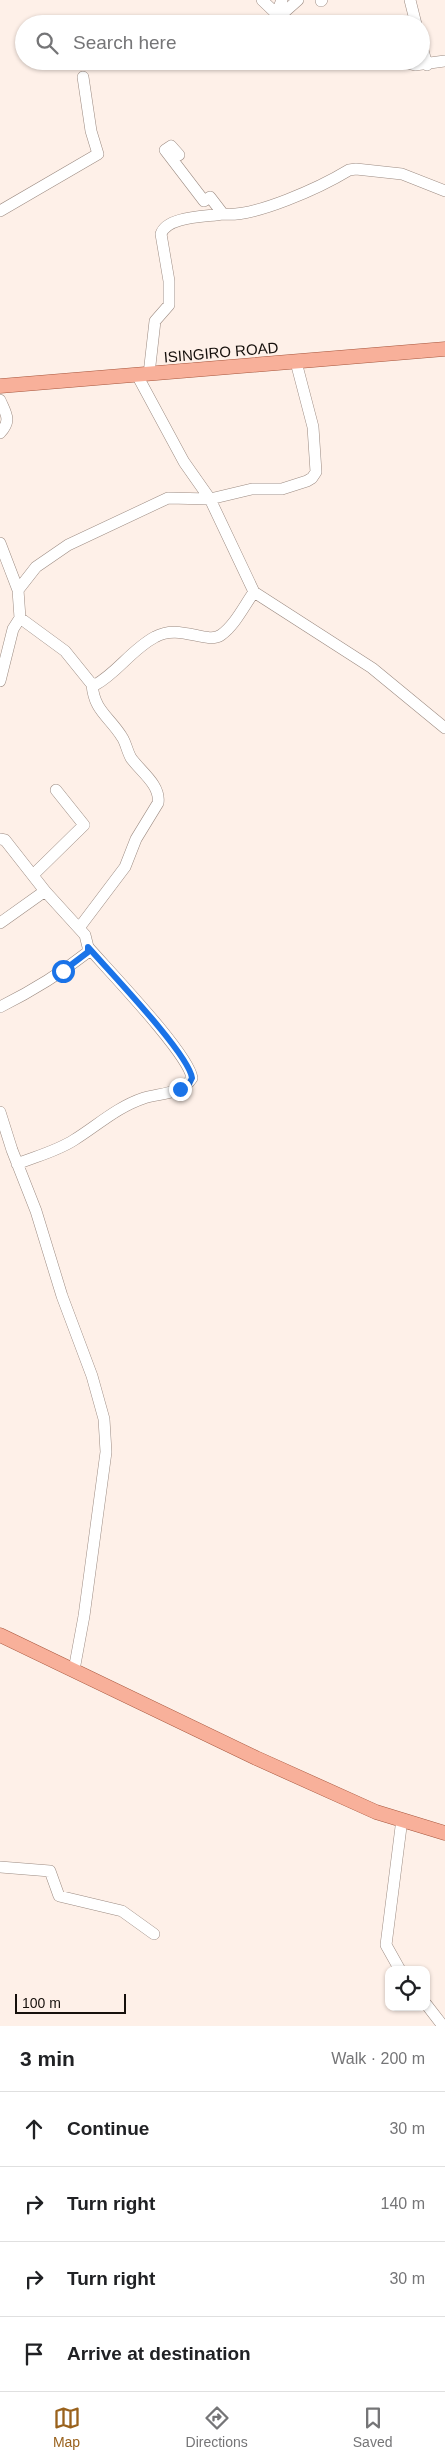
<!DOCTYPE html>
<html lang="en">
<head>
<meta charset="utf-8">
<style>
	:root { --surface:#fff; --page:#f6f6f6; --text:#202124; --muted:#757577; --line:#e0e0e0; --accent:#9a621d }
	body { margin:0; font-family:Helvetica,sans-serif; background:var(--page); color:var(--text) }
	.controls { position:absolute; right:15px; bottom:15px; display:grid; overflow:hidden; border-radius:10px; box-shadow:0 1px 4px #0004 }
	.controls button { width:45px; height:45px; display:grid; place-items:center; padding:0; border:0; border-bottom:1px solid var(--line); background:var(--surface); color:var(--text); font:25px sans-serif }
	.scale { position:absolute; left:15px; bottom:12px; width:111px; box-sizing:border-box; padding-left:5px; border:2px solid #16100c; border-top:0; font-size:14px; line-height:18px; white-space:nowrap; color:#16100c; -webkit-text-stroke:4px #fef0e8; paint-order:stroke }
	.stop { position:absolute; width:15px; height:15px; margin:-11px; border:4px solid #1a73e8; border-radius:50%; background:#fff }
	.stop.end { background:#1a73e8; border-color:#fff; box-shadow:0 1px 5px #0008 }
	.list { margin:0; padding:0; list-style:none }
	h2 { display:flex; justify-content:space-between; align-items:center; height:65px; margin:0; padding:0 20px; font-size:21px }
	h2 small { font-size:16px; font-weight:400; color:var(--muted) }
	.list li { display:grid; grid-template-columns:32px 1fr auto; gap:15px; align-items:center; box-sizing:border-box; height:75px; padding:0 20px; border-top:1px solid var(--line) }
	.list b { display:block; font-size:19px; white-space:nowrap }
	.list em { font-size:16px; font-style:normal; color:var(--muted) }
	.icon { flex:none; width:28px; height:28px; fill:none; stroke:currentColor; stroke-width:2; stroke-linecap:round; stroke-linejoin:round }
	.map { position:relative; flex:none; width:445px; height:2026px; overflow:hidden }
	.search { position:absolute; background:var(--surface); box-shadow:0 1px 4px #0004; left:15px; right:15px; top:15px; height:55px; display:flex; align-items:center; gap:12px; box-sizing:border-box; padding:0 18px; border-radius:28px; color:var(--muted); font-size:19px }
	.sheet { height:365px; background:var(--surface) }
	nav { display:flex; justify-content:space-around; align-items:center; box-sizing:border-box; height:70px; border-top:1px solid var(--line); background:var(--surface); font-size:14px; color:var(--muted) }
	nav a { display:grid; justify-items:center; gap:2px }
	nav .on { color:var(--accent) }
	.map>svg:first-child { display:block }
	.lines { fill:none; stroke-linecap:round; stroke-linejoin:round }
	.minor-casing { stroke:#9c8b82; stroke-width:12 }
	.major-casing { stroke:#a6563d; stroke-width:15 }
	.minor { stroke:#fff; stroke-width:11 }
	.major { stroke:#f8b09a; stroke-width:14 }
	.route { stroke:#1a73e8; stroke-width:6 }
	.labels { text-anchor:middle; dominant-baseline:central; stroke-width:4; stroke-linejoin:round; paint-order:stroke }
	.street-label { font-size:15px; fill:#16100c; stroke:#fef0e8 }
</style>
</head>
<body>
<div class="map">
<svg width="445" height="2026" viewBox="0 0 445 2026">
	<rect width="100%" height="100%" fill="#fef0e8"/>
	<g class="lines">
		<defs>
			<path id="minor" d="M 262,0 L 287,24
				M 410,0 L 416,24
				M 321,1 L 322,0
				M 277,12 L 282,0
				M 280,16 L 298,0
				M 421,43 L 427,65
				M 397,61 L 415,65 L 445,61
				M 179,155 L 171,146 L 165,150 L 204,201 L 210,197 L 223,214 C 254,218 321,187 349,170 L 356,169 L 402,174 L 445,191
				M 0,211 L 98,154 L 91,131 L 83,77
				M 149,374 L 155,321 L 169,305 L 169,281 L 161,234 C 167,216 205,217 223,214
				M 137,375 L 184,462 L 210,499 L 254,592 L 372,668 L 445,728
				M 0,400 C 6,414 12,420 0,433
				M 0,543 L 18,590 L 20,618
				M 18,590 L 36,567 L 68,545 L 168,498 L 210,499 L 252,489 L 282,489 L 307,481 L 312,478 L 316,472 L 313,427 L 296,362
				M 0,681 L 13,629 L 20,618 L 65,651 L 90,682 L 95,685 C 117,673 132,649 155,637 C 179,623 207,645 221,635 C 235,625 244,606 254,592
				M 0,839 L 5,840 L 45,891 L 85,935 L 88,947 C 108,970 189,1054 192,1078 C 182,1094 161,1093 144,1098 C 117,1107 98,1125 74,1140 C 57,1151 37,1156 17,1164
				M 33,875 L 84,825 L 56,790
				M 0,923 L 45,891
				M 79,928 L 125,867 L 136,839 L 158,803 C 161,785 140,771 131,758 C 127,751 126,743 122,737 C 109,716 94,711 92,684
				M 0,1007 C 32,991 60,974 88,952 L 88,947
				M 0,1112 L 12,1150 L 36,1211 L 62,1296 L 92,1376 L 104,1419 L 106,1452 L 84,1616 L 74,1670
				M 0,1867 L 50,1871 L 59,1896 L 122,1911 L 154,1934
				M 400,1970 L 386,1945 L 402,1819
				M 426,2004 L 443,2026"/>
			<path id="major" d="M 0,386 L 445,349
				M 0,1635 L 256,1758 L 376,1812 L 445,1833"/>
		</defs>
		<use href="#minor" class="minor-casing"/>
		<use href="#major" class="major-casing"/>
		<use href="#minor" class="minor"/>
		<use href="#major" class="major"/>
	</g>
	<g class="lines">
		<path class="route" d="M 63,971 L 88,952 L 88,947 C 108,970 189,1054 192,1078 L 189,1084 L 180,1089"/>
	</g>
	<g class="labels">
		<g class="street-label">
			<text transform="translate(221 352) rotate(-5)">ISINGIRO ROAD</text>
		</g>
	</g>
</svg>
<div class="controls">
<button><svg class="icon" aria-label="locate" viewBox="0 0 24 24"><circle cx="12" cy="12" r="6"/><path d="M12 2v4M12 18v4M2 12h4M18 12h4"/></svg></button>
</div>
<div class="scale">100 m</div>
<div class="stop" style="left:63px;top:971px"></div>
<div class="stop end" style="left:180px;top:1089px"></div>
<div class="search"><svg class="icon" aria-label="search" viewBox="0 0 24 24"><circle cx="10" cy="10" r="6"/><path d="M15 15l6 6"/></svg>Search here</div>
</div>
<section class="sheet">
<h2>3 min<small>Walk · 200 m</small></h2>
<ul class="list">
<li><svg class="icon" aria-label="ahead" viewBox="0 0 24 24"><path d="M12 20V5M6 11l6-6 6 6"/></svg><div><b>Continue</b></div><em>30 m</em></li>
<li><svg class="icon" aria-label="right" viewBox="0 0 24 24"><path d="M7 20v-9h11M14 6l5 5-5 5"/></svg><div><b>Turn right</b></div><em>140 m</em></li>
<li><svg class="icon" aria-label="right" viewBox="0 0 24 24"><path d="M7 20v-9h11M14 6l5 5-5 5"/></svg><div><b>Turn right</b></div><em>30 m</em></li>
<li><svg class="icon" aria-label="arrive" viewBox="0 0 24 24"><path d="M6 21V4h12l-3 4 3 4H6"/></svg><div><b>Arrive at destination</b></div></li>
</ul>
</section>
<nav>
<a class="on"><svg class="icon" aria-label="map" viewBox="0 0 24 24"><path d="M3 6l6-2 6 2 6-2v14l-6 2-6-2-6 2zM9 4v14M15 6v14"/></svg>Map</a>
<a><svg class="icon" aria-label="directions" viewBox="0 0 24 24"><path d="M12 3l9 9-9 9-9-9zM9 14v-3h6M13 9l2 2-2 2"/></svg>Directions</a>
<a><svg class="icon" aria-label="saved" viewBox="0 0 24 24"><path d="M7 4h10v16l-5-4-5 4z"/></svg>Saved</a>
</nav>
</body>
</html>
